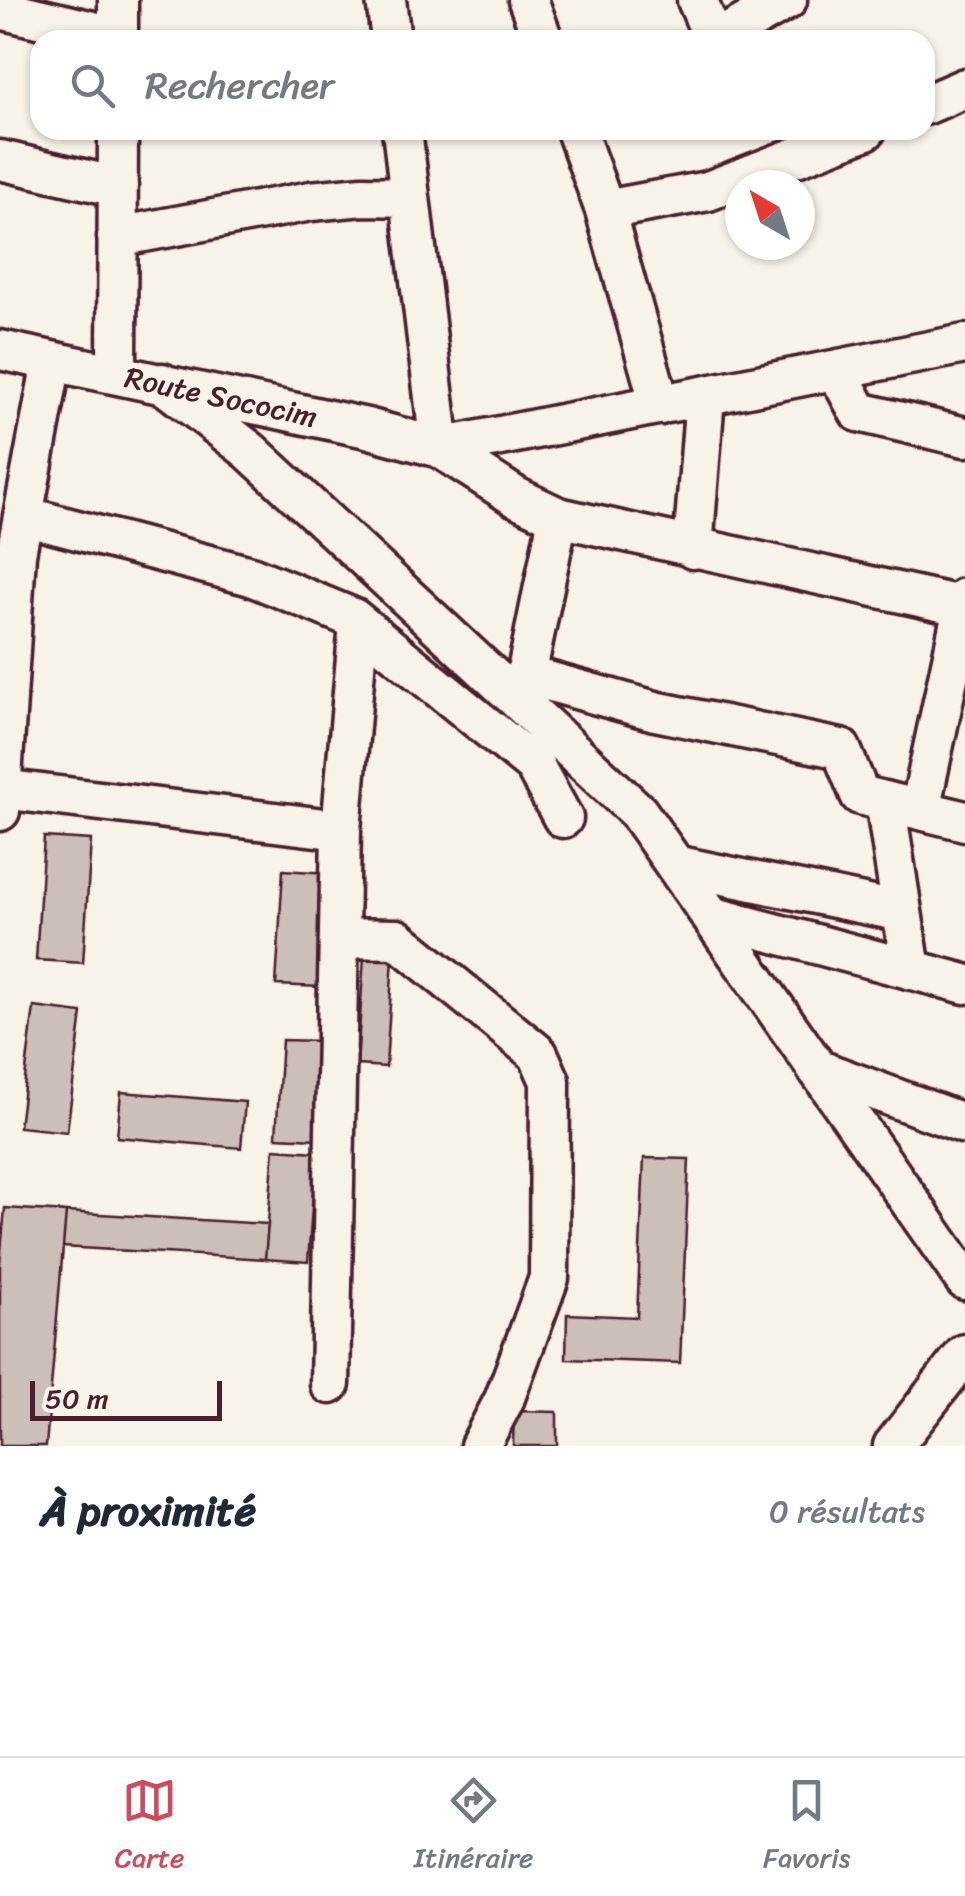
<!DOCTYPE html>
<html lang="fr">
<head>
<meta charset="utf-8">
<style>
	:root { --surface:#fff; --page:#f6f6f7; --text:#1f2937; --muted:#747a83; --line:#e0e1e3; --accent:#d1495b }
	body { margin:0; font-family:Sriracha,sans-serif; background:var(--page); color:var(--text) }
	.compass { position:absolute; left:725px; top:170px; width:90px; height:90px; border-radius:50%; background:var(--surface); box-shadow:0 2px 8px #0004; rotate:321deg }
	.scale { position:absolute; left:30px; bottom:25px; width:192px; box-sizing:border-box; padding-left:10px; border:5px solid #4a1f2b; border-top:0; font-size:28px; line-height:35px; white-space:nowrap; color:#4a1f2b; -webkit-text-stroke:8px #f7f3e8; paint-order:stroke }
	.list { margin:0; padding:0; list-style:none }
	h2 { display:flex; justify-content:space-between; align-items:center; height:130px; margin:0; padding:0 40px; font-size:42px }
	h2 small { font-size:32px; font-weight:400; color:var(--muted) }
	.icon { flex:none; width:55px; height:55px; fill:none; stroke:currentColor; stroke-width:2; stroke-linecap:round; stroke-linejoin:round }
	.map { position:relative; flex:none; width:965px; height:1446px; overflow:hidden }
	.search { position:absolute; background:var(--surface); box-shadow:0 2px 8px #0004; left:30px; right:30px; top:30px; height:110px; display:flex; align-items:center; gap:25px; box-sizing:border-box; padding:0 35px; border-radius:30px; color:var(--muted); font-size:38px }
	.sheet { height:310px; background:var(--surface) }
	nav { display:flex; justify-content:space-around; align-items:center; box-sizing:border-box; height:140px; border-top:2px solid var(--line); background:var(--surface); font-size:28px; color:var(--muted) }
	nav a { display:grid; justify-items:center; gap:5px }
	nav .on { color:var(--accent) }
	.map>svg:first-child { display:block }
	.building { fill:#ccbfb9; stroke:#4a1f2b; stroke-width:2.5 }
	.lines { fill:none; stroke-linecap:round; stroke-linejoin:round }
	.minor-casing { stroke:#4a1f2b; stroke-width:45 }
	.minor { stroke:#f7f3e8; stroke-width:38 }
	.labels { text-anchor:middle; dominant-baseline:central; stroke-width:10; stroke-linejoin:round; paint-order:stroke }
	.street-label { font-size:30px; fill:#4a1f2b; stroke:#f7f3e8 }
</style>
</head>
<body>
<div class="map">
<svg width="965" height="1446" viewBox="0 0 965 1446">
	<rect width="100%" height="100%" fill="#f7f3e8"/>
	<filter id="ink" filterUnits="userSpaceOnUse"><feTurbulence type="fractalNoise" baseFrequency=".01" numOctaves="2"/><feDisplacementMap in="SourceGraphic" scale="20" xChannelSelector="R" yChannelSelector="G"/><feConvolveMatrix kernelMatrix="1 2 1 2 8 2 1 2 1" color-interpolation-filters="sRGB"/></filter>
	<g filter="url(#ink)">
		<path class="building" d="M 44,837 L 91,840 L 83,963 L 36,960 Z
			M 283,870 L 328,873 L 321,987 L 276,985 Z
			M 364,956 L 393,958 L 386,1067 L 357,1065 Z
			M 34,1007 L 82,1013 L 67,1132 L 19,1127 Z
			M 282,1040 L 322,1041 L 317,1139 L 276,1137 Z
			M 121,1092 L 245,1102 L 241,1148 L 117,1137 Z
			M 274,1149 L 316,1152 L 308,1262 L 265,1259 Z
			M 644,1158 L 689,1159 L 680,1363 L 566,1359 L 567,1314 L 637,1317 Z
			M 5,1208 L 66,1212 L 46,1446 L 0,1446 L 0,1263 Z
			M 66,1212 L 268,1224 L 265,1259 L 63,1247 Z
			M 514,1411 L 557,1412 L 557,1446 L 513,1446 Z"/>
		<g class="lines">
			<defs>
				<path id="minor" d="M 386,0 L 391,40
					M 528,0 L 543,40
					M 697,0 L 714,40
					M 0,9 L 118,37
					M 118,40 L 118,0
					M 716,40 L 787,0
					M 925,105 L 965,88
					M 402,130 L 440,448
					M 576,130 L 605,210 L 660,405
					M 0,160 L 118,187
					M 605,210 L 708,191 L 866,130
					M 117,237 L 311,201 L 363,196 L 410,197
					M 0,350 L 367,428 L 440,448 L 516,497 L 558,517 L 965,607
					M 837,371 L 859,412 L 965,437
					M 117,374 L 118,130
					M 162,383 L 250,451 L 638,812 L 965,1280
					M 440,448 L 965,344
					M 24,516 L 251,576 L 353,618 L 534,765 L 563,818
					M 693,549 L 705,396
					M 526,675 L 655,711 L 841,749 L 860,795 L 965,821
					M 521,701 L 558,517
					M 1,789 L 341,830
					M 885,801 L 911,970
					M 920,810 L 965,598
					M 0,811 L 16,554 L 52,361
					M 675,865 L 902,912
					M 711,916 L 965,984
					M 339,938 L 397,939 L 538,1054 L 550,1081 L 549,1278 L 504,1400 L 480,1446
					M 817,1069 L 965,1124
					M 330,1384 L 341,830 L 359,623
					M 893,1446 L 965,1354"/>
			</defs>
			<use href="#minor" class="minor-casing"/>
			<use href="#minor" class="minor"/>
		</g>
	</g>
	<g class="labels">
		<g class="street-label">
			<text transform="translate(221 397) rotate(12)">Route Sococim</text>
		</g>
	</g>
</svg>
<svg class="compass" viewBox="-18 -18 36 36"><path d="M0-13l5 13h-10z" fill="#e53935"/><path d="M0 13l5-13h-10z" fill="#747a83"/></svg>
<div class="scale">50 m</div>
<div class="search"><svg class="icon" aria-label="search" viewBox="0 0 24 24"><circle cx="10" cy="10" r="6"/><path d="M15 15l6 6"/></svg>Rechercher</div>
</div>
<section class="sheet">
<h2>À proximité<small>0 résultats</small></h2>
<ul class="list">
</ul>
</section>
<nav>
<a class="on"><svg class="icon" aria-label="map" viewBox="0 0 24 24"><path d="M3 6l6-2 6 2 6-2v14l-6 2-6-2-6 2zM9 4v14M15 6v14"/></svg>Carte</a>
<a><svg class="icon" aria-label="directions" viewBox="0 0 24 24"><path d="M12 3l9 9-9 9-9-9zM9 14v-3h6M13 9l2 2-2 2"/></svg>Itinéraire</a>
<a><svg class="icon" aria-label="saved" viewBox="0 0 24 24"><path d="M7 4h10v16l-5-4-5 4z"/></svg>Favoris</a>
</nav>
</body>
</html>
